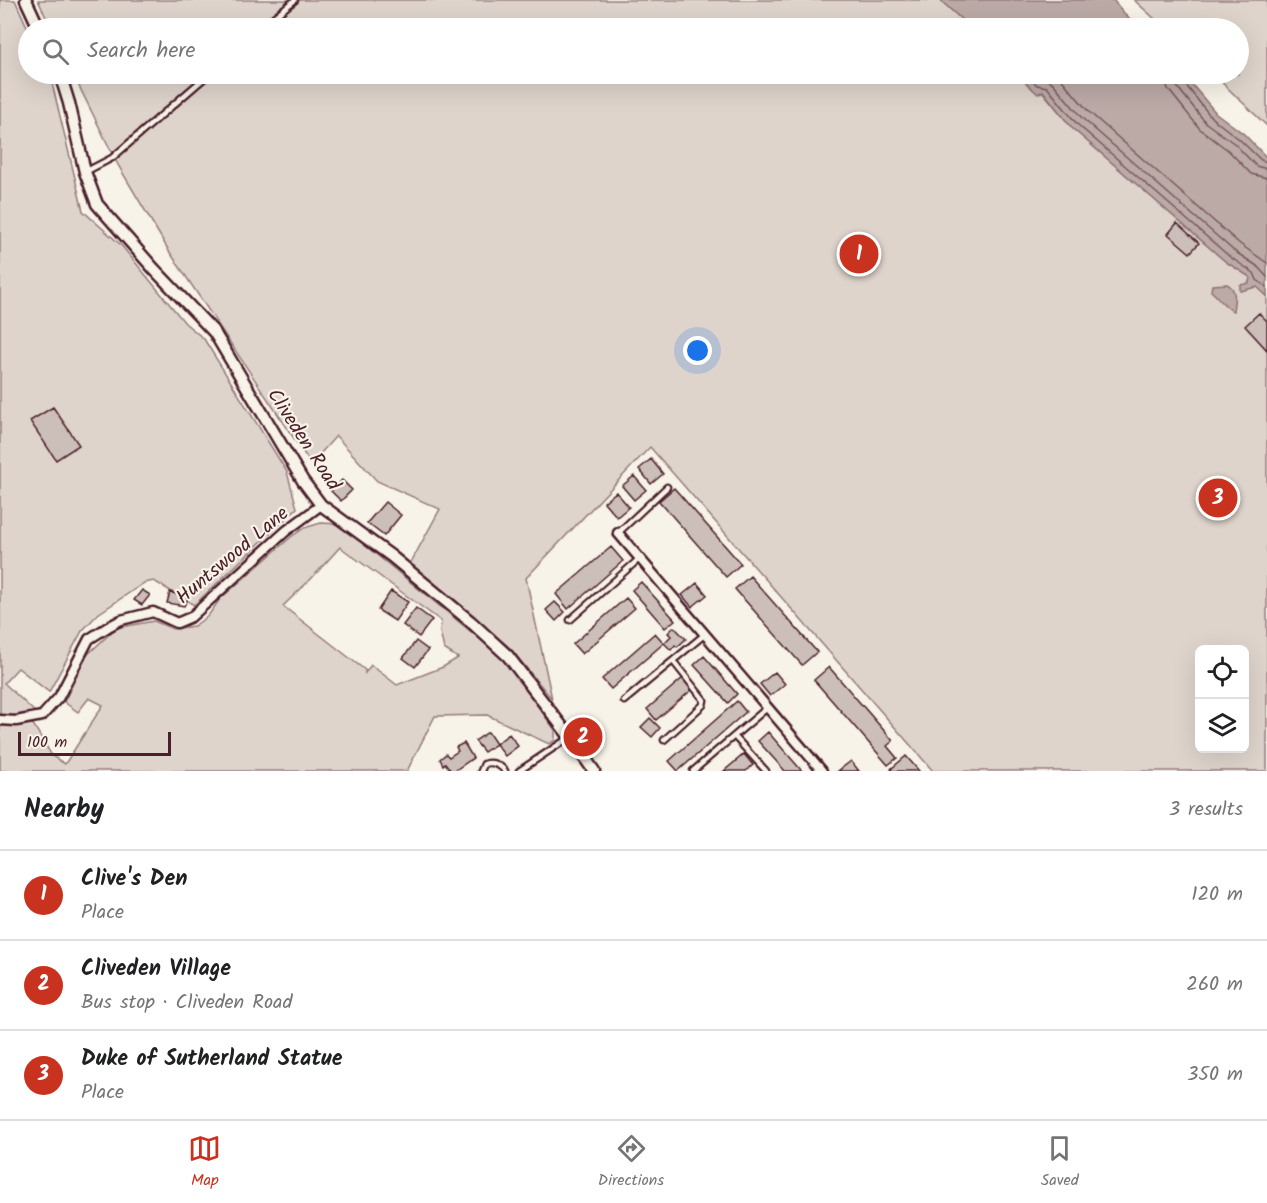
<!DOCTYPE html>
<html lang="en">
<head>
<meta charset="utf-8">
<style>
	:root { --surface:#fff; --page:#f6f6f6; --text:#202124; --muted:#757577; --line:#e0e0e0; --accent:#c8321e }
	body { margin:0; font-family:Kalam,sans-serif; background:var(--page); color:var(--text) }
	.controls { position:absolute; right:18px; bottom:18px; display:grid; overflow:hidden; border-radius:9px; box-shadow:0 6px 24px #0002 }
	.controls button { width:54px; height:54px; display:grid; place-items:center; padding:0; border:0; border-bottom:2px solid var(--line); background:var(--surface); color:var(--text); font:30px sans-serif }
	.scale { position:absolute; left:18px; bottom:15px; width:153px; box-sizing:border-box; padding-left:6px; border:3px solid #4a1f2b; border-top:0; font-size:16px; line-height:21px; white-space:nowrap; color:#4a1f2b; -webkit-text-stroke:4px #f7f3e8; paint-order:stroke }
	.you { position:absolute; left:698px; top:351px; width:21px; height:21px; margin:-15px; border:4px solid #fff; border-radius:50%; background:#1a73e8; box-shadow:0 0 0 9px #1a73e833 }
	.badge { display:grid; place-items:center; width:39px; height:39px; border-radius:50%; background:var(--accent); color:#fff; font-size:20px; font-weight:700 }
	.pin { position:absolute; translate:-50% -50%; border:3px solid #fff; box-shadow:0 2px 6px #0006 }
	.list { margin:0; padding:0; list-style:none }
	h2 { display:flex; justify-content:space-between; align-items:center; height:78px; margin:0; padding:0 24px; font-size:26px }
	h2 small { font-size:20px; font-weight:400; color:var(--muted) }
	.list li { display:grid; grid-template-columns:39px 1fr auto; gap:18px; align-items:center; box-sizing:border-box; height:90px; padding:0 24px; border-top:2px solid var(--line) }
	.list b { display:block; font-size:22px; white-space:nowrap }
	.list p { margin:0; font-size:20px; white-space:nowrap; color:var(--muted) }
	.list em { font-size:20px; font-style:normal; color:var(--muted) }
	.icon { flex:none; width:33px; height:33px; fill:none; stroke:currentColor; stroke-width:2; stroke-linecap:round; stroke-linejoin:round }
	.map { position:relative; flex:none; width:1267px; height:771px; overflow:hidden }
	.search { position:absolute; background:var(--surface); box-shadow:0 6px 24px #0002; left:18px; right:18px; top:18px; height:66px; display:flex; align-items:center; gap:15px; box-sizing:border-box; padding:0 21px; border-radius:33px; color:var(--muted); font-size:22px }
	.sheet { height:348px; background:var(--surface) }
	nav { display:flex; justify-content:space-around; align-items:center; box-sizing:border-box; height:84px; border-top:2px solid var(--line); background:var(--surface); font-size:16px; color:var(--muted) }
	nav a { display:grid; justify-items:center; gap:3px }
	nav .on { color:var(--accent) }
	.map>svg:first-child { display:block }
	.green { fill:#ded4cc; stroke:#947a7c; stroke-width:1.5; fill-rule:evenodd }
	.water { fill:#bcaaa7; stroke:#8e7275; stroke-width:1.5 }
	.lines { fill:none; stroke-linecap:round; stroke-linejoin:round }
	.shore { stroke:#78575d; stroke-width:1.5 }
	.building { fill:#ccbfb9; stroke:#4a1f2b; stroke-width:1.5 }
	.service-casing { stroke:#4a1f2b; stroke-width:9 }
	.minor-casing { stroke:#4a1f2b; stroke-width:13 }
	.tertiary-casing { stroke:#4a1f2b; stroke-width:15 }
	.service { stroke:#f7f3e8; stroke-width:4.5 }
	.minor { stroke:#f7f3e8; stroke-width:8 }
	.tertiary { stroke:#f7f3e8; stroke-width:10 }
	.labels { text-anchor:middle; dominant-baseline:central; stroke-width:4.5; stroke-linejoin:round; paint-order:stroke }
	.street-label { font-size:20px; fill:#4a1f2b; stroke:#f7f3e8 }
</style>
</head>
<body>
<div class="map">
<svg width="1267" height="771" viewBox="0 0 1267 771">
	<rect width="100%" height="100%" fill="#f7f3e8"/>
	<filter id="ink" filterUnits="userSpaceOnUse"><feTurbulence type="fractalNoise" baseFrequency=".0167" numOctaves="2"/><feDisplacementMap in="SourceGraphic" scale="12" xChannelSelector="R" yChannelSelector="G"/><feConvolveMatrix kernelMatrix="1 2 1 2 8 2 1 2 1" color-interpolation-filters="sRGB"/></filter>
	<g filter="url(#ink)">
		<path class="green" d="M 0,0 L 15,0 L 28,29 L 28,74 L 50,75 L 83,211 L 121,245 L 185,323 L 204,339 L 287,472 L 297,508 L 194,605 L 154,581 L 144,583 L 98,614 L 82,631 L 49,692 L 18,668 L 4,683 L 36,713 L 28,715 L 0,716 Z
			M 38,0 L 940,0 L 971,28 L 51,28 Z
			M 1134,0 L 1267,0 L 1267,126 L 1213,74 L 1238,74 L 1238,28 L 1165,28 Z
			M 73,74 L 1023,74 L 1042,91 L 1072,128 L 1226,262 L 1250,277 L 1249,283 L 1260,288 L 1267,296 L 1267,771 L 933,771 L 650,447 L 526,578 L 552,699 L 510,648 L 456,601 L 410,564 L 440,509 L 377,481 L 336,436 L 311,464 L 169,251 L 118,165 ZM 1200,650 L 1244,650 L 1244,748 L 1200,748 Z
			M 321,523 L 339,524 L 502,657 L 555,730 L 555,740 L 549,744 L 487,715 L 435,716 L 407,771 L 0,771 L 0,726 L 33,724 L 52,756 L 65,764 L 103,705 L 89,698 L 78,712 L 64,702 L 87,655 L 116,628 L 154,621 L 173,629 L 194,626 L 208,616 L 220,599 L 291,537 L 304,528 ZM 340,547 L 441,621 L 440,632 L 444,649 L 458,658 L 443,667 L 397,685 L 371,665 L 365,673 L 365,670 L 283,606 L 311,579 Z"/>
		<path class="water" d="M 940,0 L 1113,0 L 1137,28 L 971,28 Z
			M 1023,74 L 1183,74 L 1216,113 L 1244,134 L 1267,158 L 1267,296 L 1257,287 L 1240,291 L 1240,285 L 1249,283 L 1250,277 L 1226,262 L 1072,128 L 1043,91 L 1038,94 L 1026,83 L 1028,77 Z
			M 1227,284 C 1238,290 1234,301 1233,311 C 1224,306 1219,298 1211,291 L 1212,285 Z"/>
		<g class="lines">
			<path class="shore" d="M 1033,74 L 1034,82 L 1037,85 L 1047,87 L 1077,124 L 1230,257 L 1254,273 L 1257,280 L 1267,287
				M 1041,74 L 1043,77 L 1053,83 L 1082,118 L 1234,251 L 1257,266 L 1267,277
				M 1057,74 L 1089,112 L 1240,244 L 1267,263
				M 1163,74 L 1168,89 L 1200,129 L 1229,151 L 1251,174 L 1267,178
				M 1172,74 L 1175,84 L 1206,123 L 1235,144 L 1256,166 L 1267,169
				M 1180,74 L 1181,79 L 1212,118 L 1239,139 L 1261,160 L 1267,162"/>
		</g>
		<path class="building" d="M 1177,223 L 1199,243 L 1190,253 L 1168,234 Z
			M 863,239 L 873,249 L 872,266 L 862,271 L 843,258 L 848,244 Z
			M 1259,313 L 1267,321 L 1267,350 L 1245,326 Z
			M 53,407 L 79,445 L 56,460 L 30,421 Z
			M 651,459 L 663,474 L 651,484 L 639,469 Z
			M 634,476 L 646,490 L 634,500 L 622,486 Z
			M 342,480 L 352,490 L 341,501 L 331,491 Z
			M 674,488 L 741,564 L 726,577 L 659,501 Z
			M 616,492 L 629,507 L 617,517 L 604,502 Z
			M 385,502 L 401,515 L 384,536 L 367,523 Z
			M 611,547 L 623,561 L 568,609 L 556,594 Z
			M 750,576 L 817,652 L 802,665 L 735,589 Z
			M 641,582 L 675,620 L 665,628 L 632,590 Z
			M 697,583 L 707,595 L 692,607 L 682,595 Z
			M 142,590 L 150,595 L 142,605 L 134,600 Z
			M 391,591 L 408,602 L 395,621 L 378,610 Z
			M 170,592 L 188,598 L 184,606 L 167,603 Z
			M 626,598 L 635,608 L 582,654 L 573,644 Z
			M 555,602 L 565,612 L 556,621 L 546,610 Z
			M 416,608 L 432,620 L 419,637 L 403,625 Z
			M 674,627 L 686,639 L 677,647 L 675,645 L 671,650 L 664,643 L 671,636 L 668,633 Z
			M 655,633 L 664,643 L 611,689 L 602,679 Z
			M 416,641 L 428,650 L 415,667 L 403,658 Z
			M 704,656 L 737,694 L 728,703 L 694,665 Z
			M 829,667 L 893,741 L 887,746 L 897,758 L 888,765 L 814,680 Z
			M 775,672 L 785,684 L 770,696 L 760,684 Z
			M 684,677 L 694,688 L 656,720 L 647,709 Z
			M 737,701 L 746,712 L 678,771 L 669,761 Z
			M 650,718 L 660,728 L 652,737 L 641,727 Z
			M 488,732 L 496,744 L 484,752 L 475,741 Z
			M 768,732 L 802,771 L 785,771 L 758,741 Z
			M 509,734 L 518,746 L 505,756 L 496,744 Z
			M 464,743 L 473,758 L 454,771 L 451,771 L 445,763 L 443,765 L 440,759 L 446,754 L 449,757 L 458,751 L 456,747 Z
			M 744,754 L 753,765 L 746,771 L 724,771 Z
			M 906,756 L 919,771 L 892,771 L 891,769 Z
			M 851,761 L 859,771 L 838,771 Z"/>
		<g class="lines">
			<defs>
				<path id="service" d="M 260,28 L 295,0
					M 85,172 L 112,158 L 209,74
					M 618,533 L 667,487
					M 570,620 L 639,559
					M 624,701 L 704,635
					M 734,736 L 766,771
					M 664,740 L 703,705 L 704,700 L 673,661
					M 481,771 L 484,764 C 492,761 500,765 505,771
					M 519,771 L 570,737
					M 693,771 L 767,708"/>
				<path id="minor" d="M 618,533 L 822,771
					M 0,720 L 16,721 L 42,716 L 59,697 L 89,639 L 108,627 L 121,620 L 153,612 L 177,623 L 191,617 L 286,531 L 321,505"/>
				<path id="tertiary" d="M 26,0 L 39,28
					M 60,74 L 69,103 L 85,172 L 97,204 L 154,269 L 214,332 L 303,481 L 321,505 L 391,556 L 470,621 L 508,656 L 570,737 L 594,771"/>
			</defs>
			<use href="#service" class="service-casing"/>
			<use href="#minor" class="minor-casing"/>
			<use href="#tertiary" class="tertiary-casing"/>
			<use href="#service" class="service"/>
			<use href="#minor" class="minor"/>
			<use href="#tertiary" class="tertiary"/>
		</g>
	</g>
	<g class="labels">
		<g class="street-label">
			<text transform="translate(303 440) rotate(57)">Cliveden Road</text>
			<text transform="translate(233 556) rotate(-40)">Huntswood Lane</text>
		</g>
	</g>
</svg>
<div class="controls">
<button><svg class="icon" aria-label="locate" viewBox="0 0 24 24"><circle cx="12" cy="12" r="6"/><path d="M12 2v4M12 18v4M2 12h4M18 12h4"/></svg></button>
<button><svg class="icon" aria-label="layers" viewBox="0 0 24 24"><path d="M12 4l9 5-9 5-9-5zM3 14l9 5 9-5"/></svg></button>
</div>
<div class="scale">100 m</div>
<div class="you"></div>
<div class="pin badge" style="left:859px;top:254px">1</div>
<div class="pin badge" style="left:583px;top:737px">2</div>
<div class="pin badge" style="left:1218px;top:498px">3</div>
<div class="search"><svg class="icon" aria-label="search" viewBox="0 0 24 24"><circle cx="10" cy="10" r="6"/><path d="M15 15l6 6"/></svg>Search here</div>
</div>
<section class="sheet">
<h2>Nearby<small>3 results</small></h2>
<ul class="list">
<li><span class="badge">1</span><div><b>Clive's Den</b><p>Place</p></div><em>120 m</em></li>
<li><span class="badge">2</span><div><b>Cliveden Village</b><p>Bus stop · Cliveden Road</p></div><em>260 m</em></li>
<li><span class="badge">3</span><div><b>Duke of Sutherland Statue</b><p>Place</p></div><em>350 m</em></li>
</ul>
</section>
<nav>
<a class="on"><svg class="icon" aria-label="map" viewBox="0 0 24 24"><path d="M3 6l6-2 6 2 6-2v14l-6 2-6-2-6 2zM9 4v14M15 6v14"/></svg>Map</a>
<a><svg class="icon" aria-label="directions" viewBox="0 0 24 24"><path d="M12 3l9 9-9 9-9-9zM9 14v-3h6M13 9l2 2-2 2"/></svg>Directions</a>
<a><svg class="icon" aria-label="saved" viewBox="0 0 24 24"><path d="M7 4h10v16l-5-4-5 4z"/></svg>Saved</a>
</nav>
</body>
</html>
